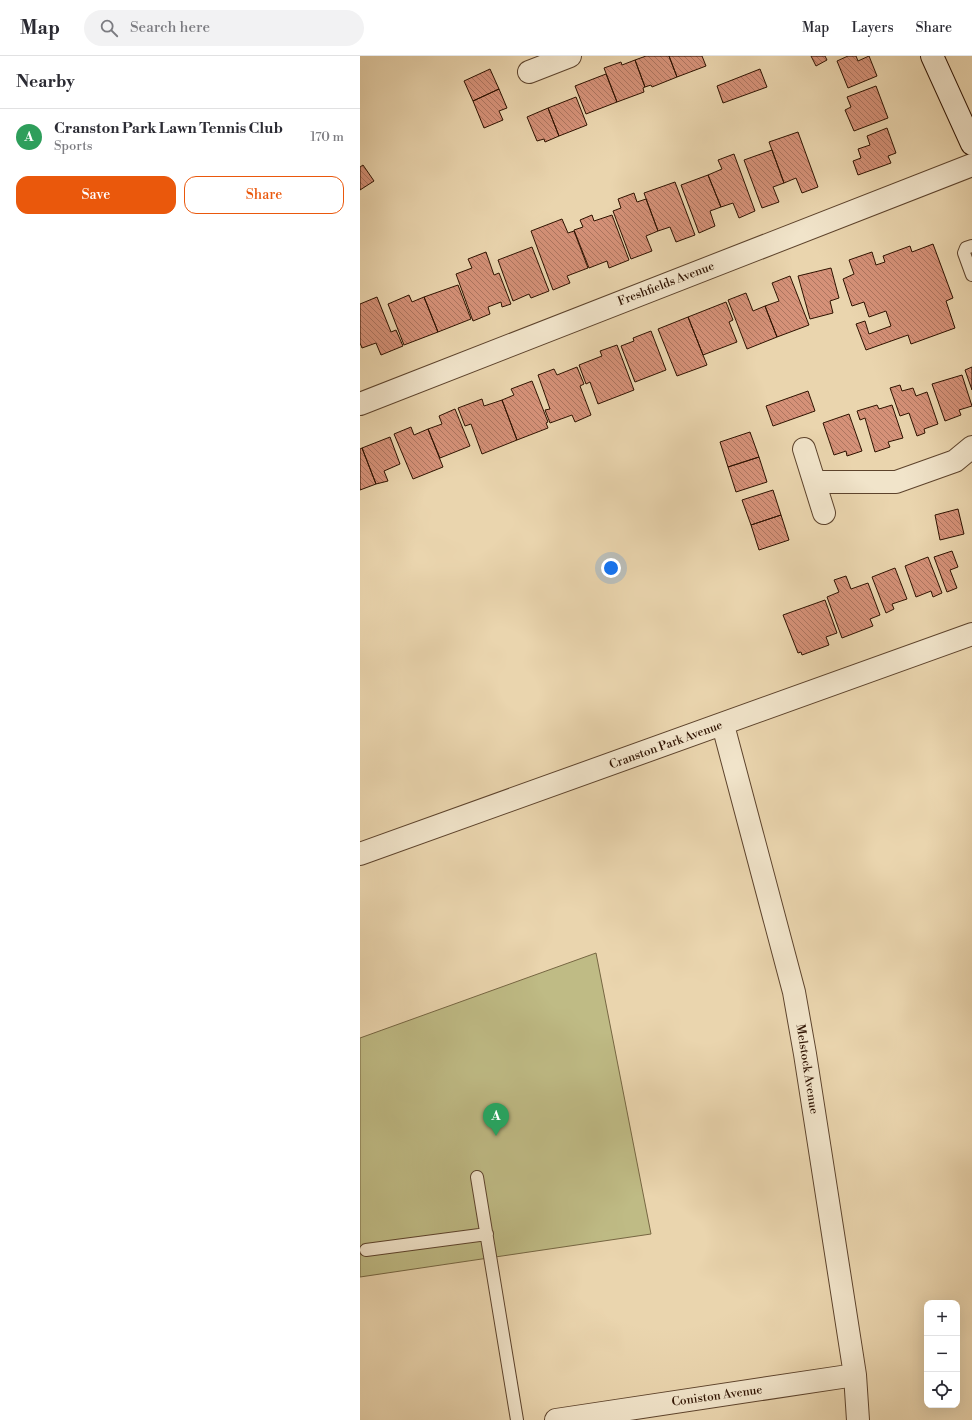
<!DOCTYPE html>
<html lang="en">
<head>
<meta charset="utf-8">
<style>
	:root { --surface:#fff; --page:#f2f2f3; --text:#2b2b33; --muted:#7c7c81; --line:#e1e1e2; --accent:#ea580c }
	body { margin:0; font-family:"Libre Bodoni",serif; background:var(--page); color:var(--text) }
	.controls { position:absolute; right:12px; bottom:12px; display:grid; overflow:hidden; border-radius:8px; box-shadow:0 4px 16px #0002 }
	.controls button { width:36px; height:36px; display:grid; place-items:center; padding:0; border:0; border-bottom:1px solid var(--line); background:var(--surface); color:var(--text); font:20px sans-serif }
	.you { position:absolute; left:251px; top:512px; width:14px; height:14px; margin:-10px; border:3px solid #fff; border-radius:50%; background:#1a73e8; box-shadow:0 0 0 6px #1a73e833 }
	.badge { display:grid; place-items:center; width:26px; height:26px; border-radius:50%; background:var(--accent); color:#fff; font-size:13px; font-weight:700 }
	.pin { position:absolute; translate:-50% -33px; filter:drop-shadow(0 1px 2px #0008) }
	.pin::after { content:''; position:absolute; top:21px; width:14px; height:12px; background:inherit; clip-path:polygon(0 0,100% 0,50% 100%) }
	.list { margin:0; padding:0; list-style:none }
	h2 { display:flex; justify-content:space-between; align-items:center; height:52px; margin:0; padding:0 16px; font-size:17px }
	h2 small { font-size:13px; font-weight:400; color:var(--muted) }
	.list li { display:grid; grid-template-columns:26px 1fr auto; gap:12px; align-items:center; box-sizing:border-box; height:56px; padding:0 16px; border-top:1px solid var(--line) }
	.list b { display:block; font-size:15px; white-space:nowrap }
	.list p { margin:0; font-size:13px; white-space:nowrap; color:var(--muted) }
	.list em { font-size:13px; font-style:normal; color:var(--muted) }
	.actions { display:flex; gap:8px; padding:12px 16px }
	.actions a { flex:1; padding:9px 0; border:1px solid var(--accent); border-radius:12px; text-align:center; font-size:14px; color:var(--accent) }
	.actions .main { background:var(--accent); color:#fff }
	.icon { flex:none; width:22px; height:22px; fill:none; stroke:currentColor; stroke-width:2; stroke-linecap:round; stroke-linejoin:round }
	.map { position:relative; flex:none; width:612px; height:1364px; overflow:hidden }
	header { display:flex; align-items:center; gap:24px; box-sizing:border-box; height:56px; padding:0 20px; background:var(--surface); border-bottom:1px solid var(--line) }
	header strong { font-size:19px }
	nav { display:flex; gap:22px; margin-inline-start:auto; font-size:14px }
	.search { width:280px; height:36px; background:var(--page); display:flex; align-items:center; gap:10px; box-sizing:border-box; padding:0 14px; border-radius:22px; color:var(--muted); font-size:15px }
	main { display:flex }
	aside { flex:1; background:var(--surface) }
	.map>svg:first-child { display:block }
	.garden { fill:#bfbb85; stroke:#766642 }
	.building { fill:url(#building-back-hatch); stroke:#2e1200 }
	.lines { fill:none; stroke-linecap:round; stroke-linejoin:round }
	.service-casing { stroke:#5d432c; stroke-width:14 }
	.minor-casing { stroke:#5d432c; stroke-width:24 }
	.secondary-casing { stroke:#2e1200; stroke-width:24 }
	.service { stroke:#f1e4ca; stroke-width:12 }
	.minor { stroke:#f1e4ca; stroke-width:22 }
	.secondary { stroke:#f1e4ca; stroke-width:22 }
	.labels { text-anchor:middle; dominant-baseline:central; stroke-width:3; stroke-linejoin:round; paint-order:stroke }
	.street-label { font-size:12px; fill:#2e1200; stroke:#f1e4ca }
</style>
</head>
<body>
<header>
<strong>Map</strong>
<div class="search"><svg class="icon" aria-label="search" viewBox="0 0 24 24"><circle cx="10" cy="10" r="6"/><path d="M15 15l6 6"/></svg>Search here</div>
<nav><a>Map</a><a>Layers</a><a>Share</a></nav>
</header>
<main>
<aside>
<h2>Nearby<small></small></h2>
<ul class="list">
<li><span class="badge" style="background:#2e9e5b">A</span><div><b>Cranston Park Lawn Tennis Club</b><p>Sports</p></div><em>170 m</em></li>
</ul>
<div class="actions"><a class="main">Save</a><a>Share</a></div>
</aside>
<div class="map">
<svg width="612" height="1364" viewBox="0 0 612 1364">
	<defs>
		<pattern id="building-back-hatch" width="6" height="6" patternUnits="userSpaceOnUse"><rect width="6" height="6" fill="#d59178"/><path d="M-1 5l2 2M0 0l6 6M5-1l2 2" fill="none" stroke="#ad7560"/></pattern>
	</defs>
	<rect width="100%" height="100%" fill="#ead5ae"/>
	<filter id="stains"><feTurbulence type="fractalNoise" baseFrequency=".005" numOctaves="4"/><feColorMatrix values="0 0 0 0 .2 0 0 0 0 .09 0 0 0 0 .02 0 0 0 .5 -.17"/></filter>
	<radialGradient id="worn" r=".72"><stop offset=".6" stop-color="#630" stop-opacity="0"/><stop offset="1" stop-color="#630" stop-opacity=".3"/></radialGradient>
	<path class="garden" d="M 236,897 L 291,1178 L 0,1221 L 0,982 Z"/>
	<path class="building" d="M 286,0 L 309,0 L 317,21 L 292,31 L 291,29 L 285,31 L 275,4 Z
		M 309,0 L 342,0 L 346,10 L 317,21 Z
		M 451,0 L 465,0 L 467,4 L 456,10 Z
		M 488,0 L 496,0 L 498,5 L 509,0 L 517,20 L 488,32 L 477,5 Z
		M 275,4 L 285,31 L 283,32 L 284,36 L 257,46 L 244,12 L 261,6 L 262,9 Z
		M 130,13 L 139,33 L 113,45 L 104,25 Z
		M 400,13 L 407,31 L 363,47 L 357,30 Z
		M 246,18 L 257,46 L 226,58 L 215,30 Z
		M 516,30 L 528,62 L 494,75 L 485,54 L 491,51 L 487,41 Z
		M 139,33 L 147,52 L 139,55 L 143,64 L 124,72 L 113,45 Z
		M 216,41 L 227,69 L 199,80 L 188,52 Z
		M 188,52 L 199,80 L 185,86 L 184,83 L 177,85 L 167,61 Z
		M 527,72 L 536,97 L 528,100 L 531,107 L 498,119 L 493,105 L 501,102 L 498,93 L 510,89 L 507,80 Z
		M 438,76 L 458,131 L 442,137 L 436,122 L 424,127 L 409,86 Z
		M 412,94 L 424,127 L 413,131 L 419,146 L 402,152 L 384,104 Z
		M 374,98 L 395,155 L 379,162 L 373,147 L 361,151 L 348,119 L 362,113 L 358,104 Z
		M 3,109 L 14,125 L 0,134 L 0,111 Z
		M 348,119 L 361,151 L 350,155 L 355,170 L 339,177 L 321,129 Z
		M 315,126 L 335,179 L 316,186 L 310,171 L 298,175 L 284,137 Z
		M 274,137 L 277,146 L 286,143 L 298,175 L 286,180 L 292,195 L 271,203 L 253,155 L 261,152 L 258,143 Z
		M 232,159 L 234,165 L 252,159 L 269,204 L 249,212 L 247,205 L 229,212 L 214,174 L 223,171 L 220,164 Z
		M 202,163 L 208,177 L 214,175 L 228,212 L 207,220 L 210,227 L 193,234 L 171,175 Z
		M 573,188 L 593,242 L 586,245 L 595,272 L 551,288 L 548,279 L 506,294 L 496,268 L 505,265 L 509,278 L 531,270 L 526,255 L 509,261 L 504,246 L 492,250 L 483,223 L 494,218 L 489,204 L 512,196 L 516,209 L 525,206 L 523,200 L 550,190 L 552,196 Z
		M 172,191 L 189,235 L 171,242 L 169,238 L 153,245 L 138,204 Z
		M 126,196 L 134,219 L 139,217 L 151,248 L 142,251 L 141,246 L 128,251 L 130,258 L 113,265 L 96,218 L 112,212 L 108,203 Z
		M 471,212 L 479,242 L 470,245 L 473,257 L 450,263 L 438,220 Z
		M 430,220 L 449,269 L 417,281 L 405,250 L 419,245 L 412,227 Z
		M 98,229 L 111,263 L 78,276 L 64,241 Z
		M 386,237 L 393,255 L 405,250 L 417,281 L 387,293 L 368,244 Z
		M 49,239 L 52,246 L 64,241 L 78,276 L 44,289 L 28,248 Z
		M 17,241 L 31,276 L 36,274 L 43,290 L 21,299 L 16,287 L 2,292 L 0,287 L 0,248 Z
		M 366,246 L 373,264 L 369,266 L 377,286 L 343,299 L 328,261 Z
		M 328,261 L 347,309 L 317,320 L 298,273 Z
		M 291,275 L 306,314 L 275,326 L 261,290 L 274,285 L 273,282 Z
		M 257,289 L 274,334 L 238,348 L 230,326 L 226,328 L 219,309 L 242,300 L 240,295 Z
		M 217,311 L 224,328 L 220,330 L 231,359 L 215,366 L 212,359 L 190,367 L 185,354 L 190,353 L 178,319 L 194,313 L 197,319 Z
		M 612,311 L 612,334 L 605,314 Z
		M 602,319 L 612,350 L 599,354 L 601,359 L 585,365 L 572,328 Z
		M 172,325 L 188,366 L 186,367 L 188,372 L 157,384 L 142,344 L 154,339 L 151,333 Z
		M 540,329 L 542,335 L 553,332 L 556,340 L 567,336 L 578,368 L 564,373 L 565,377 L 557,380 L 549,357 L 540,360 L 530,332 Z
		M 448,335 L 455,355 L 413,370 L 406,350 Z
		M 122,343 L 124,350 L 142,344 L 157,384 L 122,398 L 111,368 L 105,370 L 98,352 Z
		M 517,349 L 519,353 L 532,349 L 543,382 L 528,386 L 530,391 L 515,396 L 505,362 L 500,364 L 497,355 Z
		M 95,353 L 110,390 L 80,402 L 68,373 L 82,368 L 79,360 Z
		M 489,358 L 502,395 L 487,400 L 486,395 L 474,399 L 463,367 Z
		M 51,371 L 54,379 L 68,373 L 83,411 L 53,423 L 34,378 Z
		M 390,376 L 399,401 L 368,411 L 360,386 Z
		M 30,381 L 40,408 L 24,415 L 28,425 L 16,428 L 2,392 Z
		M 2,392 L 16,428 L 0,434 L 0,393 Z
		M 399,401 L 407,426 L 376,436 L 368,411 Z
		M 413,434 L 421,459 L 391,469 L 382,444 Z
		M 598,453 L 604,478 L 580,484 L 575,459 Z
		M 421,459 L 429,484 L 399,494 L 391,469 Z
		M 592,495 L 598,511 L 590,514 L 597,532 L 587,536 L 574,501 Z
		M 568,501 L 582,537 L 573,541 L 571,535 L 556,541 L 545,510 Z
		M 535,512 L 547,543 L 532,548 L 534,553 L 526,557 L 512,521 Z
		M 486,520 L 491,533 L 508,527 L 520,559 L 510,563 L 513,570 L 482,582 L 467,541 L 479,536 L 474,524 Z
		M 465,544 L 477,577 L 466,581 L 469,589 L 442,599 L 441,596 L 438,597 L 423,559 Z"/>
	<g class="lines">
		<defs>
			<path id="service" d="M 612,190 L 606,192 L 604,197 L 612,219
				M 117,1121 L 157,1364
				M 6,1194 L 127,1178"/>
			<path id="minor" d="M 169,16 L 210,0
				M 0,348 L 612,109
				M 444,393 L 464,457
				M 455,426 L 536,426 L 595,405 L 612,391
				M 363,669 L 434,936 L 445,998 L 495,1319 L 498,1364
				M 0,798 L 612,578
				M 196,1364 L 495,1319"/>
			<path id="secondary" d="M 572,0 L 612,88"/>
		</defs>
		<use href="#service" class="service-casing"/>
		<use href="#minor" class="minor-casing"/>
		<use href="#secondary" class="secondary-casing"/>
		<use href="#service" class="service"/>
		<use href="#minor" class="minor"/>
		<use href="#secondary" class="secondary"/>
	</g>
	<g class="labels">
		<g class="street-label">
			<text transform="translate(306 228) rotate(-21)">Freshfields Avenue</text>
			<text transform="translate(306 689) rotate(-20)">Cranston Park Avenue</text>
			<text transform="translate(447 1013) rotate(81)">Melstock Avenue</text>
			<text transform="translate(357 1340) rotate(-8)">Coniston Avenue</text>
		</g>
	</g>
	<rect width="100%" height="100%" filter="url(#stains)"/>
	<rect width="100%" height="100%" fill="url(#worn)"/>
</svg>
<div class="controls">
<button>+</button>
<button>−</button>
<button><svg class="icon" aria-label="locate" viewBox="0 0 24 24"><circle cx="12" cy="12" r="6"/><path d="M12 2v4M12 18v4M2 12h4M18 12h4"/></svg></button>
</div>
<div class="you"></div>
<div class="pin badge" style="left:136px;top:1080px;background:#2e9e5b">A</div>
</div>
</main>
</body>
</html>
